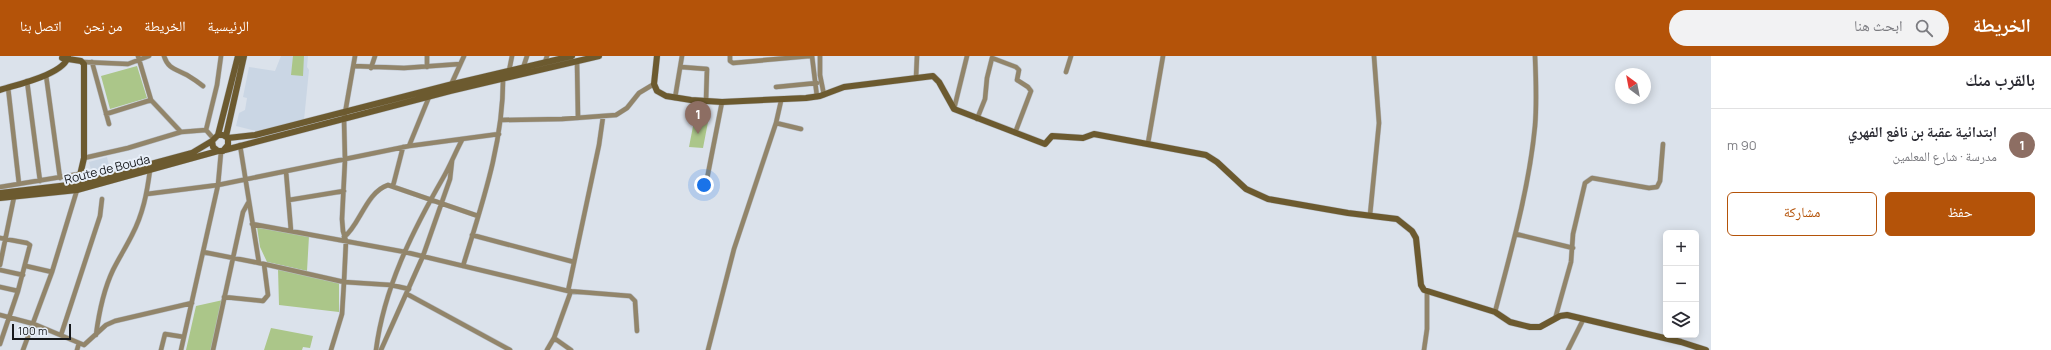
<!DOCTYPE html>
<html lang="ar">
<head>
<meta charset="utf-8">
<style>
	:root { --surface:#fff; --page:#f2f2f3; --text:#2b2b33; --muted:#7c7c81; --line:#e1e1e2; --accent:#b45309 }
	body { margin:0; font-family:Manrope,"Noto Naskh Arabic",sans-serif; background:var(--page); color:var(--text); direction:rtl }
	.controls { position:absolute; right:12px; bottom:12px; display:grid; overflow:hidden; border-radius:6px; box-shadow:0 2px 10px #0003 }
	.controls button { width:36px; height:36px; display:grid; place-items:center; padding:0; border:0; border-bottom:1px solid var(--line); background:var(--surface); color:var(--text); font:20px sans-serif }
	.compass { position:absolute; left:1615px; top:12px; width:36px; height:36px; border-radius:50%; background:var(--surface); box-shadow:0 2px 10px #0003; rotate:328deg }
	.scale { position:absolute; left:12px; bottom:10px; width:59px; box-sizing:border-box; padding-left:4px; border:2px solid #16181b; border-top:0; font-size:11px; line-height:14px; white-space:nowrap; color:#16181b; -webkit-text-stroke:3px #e8eff8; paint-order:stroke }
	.you { position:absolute; left:704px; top:129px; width:14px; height:14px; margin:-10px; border:3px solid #fff; border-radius:50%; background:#1a73e8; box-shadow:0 0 0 6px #1a73e833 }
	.badge { display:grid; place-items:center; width:26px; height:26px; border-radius:50%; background:var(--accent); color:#fff; font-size:13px; font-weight:700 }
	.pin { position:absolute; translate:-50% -33px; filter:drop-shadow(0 1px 2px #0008) }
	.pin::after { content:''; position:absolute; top:21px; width:14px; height:12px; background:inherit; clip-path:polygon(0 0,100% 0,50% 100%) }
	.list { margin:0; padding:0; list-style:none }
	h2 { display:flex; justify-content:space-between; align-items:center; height:52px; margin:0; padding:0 16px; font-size:17px }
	h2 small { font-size:13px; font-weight:400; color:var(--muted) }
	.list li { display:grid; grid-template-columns:26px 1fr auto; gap:12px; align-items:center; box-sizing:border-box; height:72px; padding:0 16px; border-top:1px solid var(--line) }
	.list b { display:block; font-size:15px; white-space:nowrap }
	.list p { margin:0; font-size:13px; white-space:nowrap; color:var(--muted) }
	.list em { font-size:13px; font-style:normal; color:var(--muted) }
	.actions { display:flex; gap:8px; padding:12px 16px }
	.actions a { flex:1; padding:9px 0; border:1px solid var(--accent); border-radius:6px; text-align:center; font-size:14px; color:var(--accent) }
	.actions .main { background:var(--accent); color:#fff }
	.icon { flex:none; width:22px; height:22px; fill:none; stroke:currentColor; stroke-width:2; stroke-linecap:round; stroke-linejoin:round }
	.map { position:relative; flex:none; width:1711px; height:294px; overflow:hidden; direction:ltr }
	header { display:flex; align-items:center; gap:24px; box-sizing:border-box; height:56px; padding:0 20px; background:var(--accent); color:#fff }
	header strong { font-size:19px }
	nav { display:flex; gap:22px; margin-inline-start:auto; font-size:14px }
	.search { width:280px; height:36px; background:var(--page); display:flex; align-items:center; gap:10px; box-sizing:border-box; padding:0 14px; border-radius:22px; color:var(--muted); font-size:15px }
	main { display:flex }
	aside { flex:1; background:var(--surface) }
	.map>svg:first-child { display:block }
	.built { fill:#cad6e4 }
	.green { fill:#abc689 }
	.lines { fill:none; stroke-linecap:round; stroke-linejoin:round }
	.street-casing { stroke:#b8bec6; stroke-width:5.5 }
	.secondary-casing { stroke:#b8bec6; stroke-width:7 }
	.street { stroke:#92856a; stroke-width:4.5 }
	.secondary { stroke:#6c5a2f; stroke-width:6 }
	.labels { text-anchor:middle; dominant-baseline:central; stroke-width:4; stroke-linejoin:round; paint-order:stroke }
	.street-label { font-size:12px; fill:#16181b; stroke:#e8eff8 }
</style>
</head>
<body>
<header>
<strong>الخريطة</strong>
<div class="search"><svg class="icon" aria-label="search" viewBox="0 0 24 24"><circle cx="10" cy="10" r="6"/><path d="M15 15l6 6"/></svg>ابحث هنا</div>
<nav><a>الرئيسية</a><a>الخريطة</a><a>من نحن</a><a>اتصل بنا</a></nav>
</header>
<main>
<aside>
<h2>بالقرب منك<small></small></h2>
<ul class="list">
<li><span class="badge" style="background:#8d6e63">1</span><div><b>ابتدائية عقبة بن نافع الفهري</b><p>مدرسة · شارع المعلمين</p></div><em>90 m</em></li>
</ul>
<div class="actions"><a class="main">حفظ</a><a>مشاركة</a></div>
</aside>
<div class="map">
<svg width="1711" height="294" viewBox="0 0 1711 294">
	<rect width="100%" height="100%" fill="#dbe2eb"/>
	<path class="built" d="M 281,0 L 308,0 L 307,11 L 309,14 L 304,64 L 260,76 L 236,70 L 239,57 L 245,54 L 247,42 L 243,41 L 249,11 L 275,15 Z
		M 107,101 L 110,114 L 92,118 L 89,106 Z"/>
	<path class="green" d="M 293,0 L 304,0 L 303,20 L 291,19 Z
		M 137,10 L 147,42 L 110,53 L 101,20 Z
		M 694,65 L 708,66 L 703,92 L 689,91 Z
		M 257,171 L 309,180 L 307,215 L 267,206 L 260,191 Z
		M 278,213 L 339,226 L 339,256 L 279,249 Z
		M 223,244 L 212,294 L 186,294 L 196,250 Z
		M 271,272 L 313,280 L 310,292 L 303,291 L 302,294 L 264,294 Z"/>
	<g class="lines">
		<defs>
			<path id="street" d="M 164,0 C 168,13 176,13 187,19 C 192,22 198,26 203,30
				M 730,0 L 730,5 L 733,7 L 810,0
				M 812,0 L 817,41
				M 820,0 L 820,19 L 824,39
				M 577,5 L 578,62
				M 83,6 L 128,8 L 149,0
				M 92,6 L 109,68
				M 545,6 L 547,0
				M 354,10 L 404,12 L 460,8
				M 427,11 L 427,0
				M 681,11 L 707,13 L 706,45
				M 371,12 L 375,0
				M 523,12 L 527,0
				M 509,15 L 512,0
				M 1066,16 L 1071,0
				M 46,19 L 60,122
				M 916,22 L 917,0
				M 27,25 L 40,125
				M 8,31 L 19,128
				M 450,31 L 464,0
				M 776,31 L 817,27
				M 675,42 L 682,0
				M 151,44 L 181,76 L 206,74 L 213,82
				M 954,53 L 967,0
				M 106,58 L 151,44 L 138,0
				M 977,63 L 985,43 L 987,22 L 992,2 L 1016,11 L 1019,14 L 1017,24 L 1028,31 L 1031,35 L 1015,77
				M 501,64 L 562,63 L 616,59 L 627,52 L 639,37 L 654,28
				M 776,67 L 801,73
				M 206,74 L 217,29 L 221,0
				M 1148,87 L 1163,0
				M 409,90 L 429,41
				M 84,102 L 128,92 L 181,76
				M 286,115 L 291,175
				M 393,130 L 403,91
				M 0,131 L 79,118
				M 705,133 L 722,46
				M 147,138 L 218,129 L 409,90 L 499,78
				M 289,144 L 344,135
				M 1370,159 L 1379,67 L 1374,0
				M 252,168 L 405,196 L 568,235 L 630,240 L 635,245 L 637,275
				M 1516,178 L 1573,192
				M 472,179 L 574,206
				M 344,181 C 359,171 366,136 388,129 L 478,160
				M 0,182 L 27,187 L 30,189 L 18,235
				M 203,196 L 259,207
				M 264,208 L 344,226 L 346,185 L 343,175 L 342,163 L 345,104 L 344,63 L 355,0
				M 0,209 L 14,141
				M 26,210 L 52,216
				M 463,210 C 482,148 504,85 503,20
				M 0,214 L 23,219
				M 0,231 L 18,235 L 0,288
				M 568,235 L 599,89 L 603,61
				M 407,238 L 510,294
				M 224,241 L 263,245 L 268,239 L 264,208 L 259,207 L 240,89
				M 1495,256 C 1511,195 1529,133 1535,70 C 1537,46 1536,23 1535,0
				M 0,259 L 34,268 L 84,289 L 106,269 L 115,265 L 192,247
				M 1555,263 L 1571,206 L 1573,178 L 1585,127 L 1592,122 L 1649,132 L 1657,131 L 1660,125 L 1663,88
				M 61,279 L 100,160 L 102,143
				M 96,279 C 99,256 103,235 113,214 C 119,202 126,191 132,179 C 143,158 147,137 150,114
				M 554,282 L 571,294
				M 23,294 L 52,216 L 77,134
				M 77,294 L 79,287
				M 161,294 L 165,278 L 184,281
				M 181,294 L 218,129 L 221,96
				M 213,294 L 243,156 L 248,147
				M 331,294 L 342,258 L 344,226 L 391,229 L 409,233
				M 376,294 C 384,232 412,176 443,122 C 450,110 455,97 462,84
				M 381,294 L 423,200 L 450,123 L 452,105
				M 547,294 L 554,282 L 571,235
				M 708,294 L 734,193 L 776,67 L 781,45
				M 1424,294 L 1427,273 L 1427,236
				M 1568,294 L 1583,264"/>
			<path id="secondary" d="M 657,0 L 654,28 L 657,35 L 666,40 L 691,44 L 722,46 L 806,42 L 820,40 L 844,31 L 933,20 L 939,26 L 954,53 L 1045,88 L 1052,80 L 1083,82 L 1094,78 L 1206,99 L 1217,106 L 1246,133 L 1268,143 L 1348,157 L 1397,163 L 1412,175 L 1416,182 L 1421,229 L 1424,234 L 1495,256 L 1510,266 L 1530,271 L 1540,271 L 1560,260 L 1567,259 L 1681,286 L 1706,294
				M 62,2 L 81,5 L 84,8 L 84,102 L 77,132
				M 0,34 C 15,29 66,18 68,0
				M 218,79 L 238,0
				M 226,80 L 244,0
				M 228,82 L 228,89 L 223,95 L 218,95 L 213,91 L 212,85 L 218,79 L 223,79 L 228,82 L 255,79 L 449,29 L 572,0
				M 225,94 L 450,35 L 599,0
				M 0,137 L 77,128 L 192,97 L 212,85
				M 0,142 L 77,134 L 218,95"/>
		</defs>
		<use href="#street" class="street-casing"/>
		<use href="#secondary" class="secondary-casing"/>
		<use href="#street" class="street"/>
		<use href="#secondary" class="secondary"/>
	</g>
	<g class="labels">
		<g class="street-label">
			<text transform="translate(107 113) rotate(-14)">Route de Bouda</text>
		</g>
	</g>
</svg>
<div class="controls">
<button>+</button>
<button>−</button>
<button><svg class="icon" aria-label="layers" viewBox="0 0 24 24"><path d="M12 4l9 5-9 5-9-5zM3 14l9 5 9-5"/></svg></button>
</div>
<svg class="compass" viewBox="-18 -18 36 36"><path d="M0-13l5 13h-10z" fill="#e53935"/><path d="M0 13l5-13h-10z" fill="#7c7c81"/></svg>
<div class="scale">100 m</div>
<div class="you"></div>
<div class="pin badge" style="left:698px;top:78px;background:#8d6e63">1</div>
</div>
</main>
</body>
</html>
